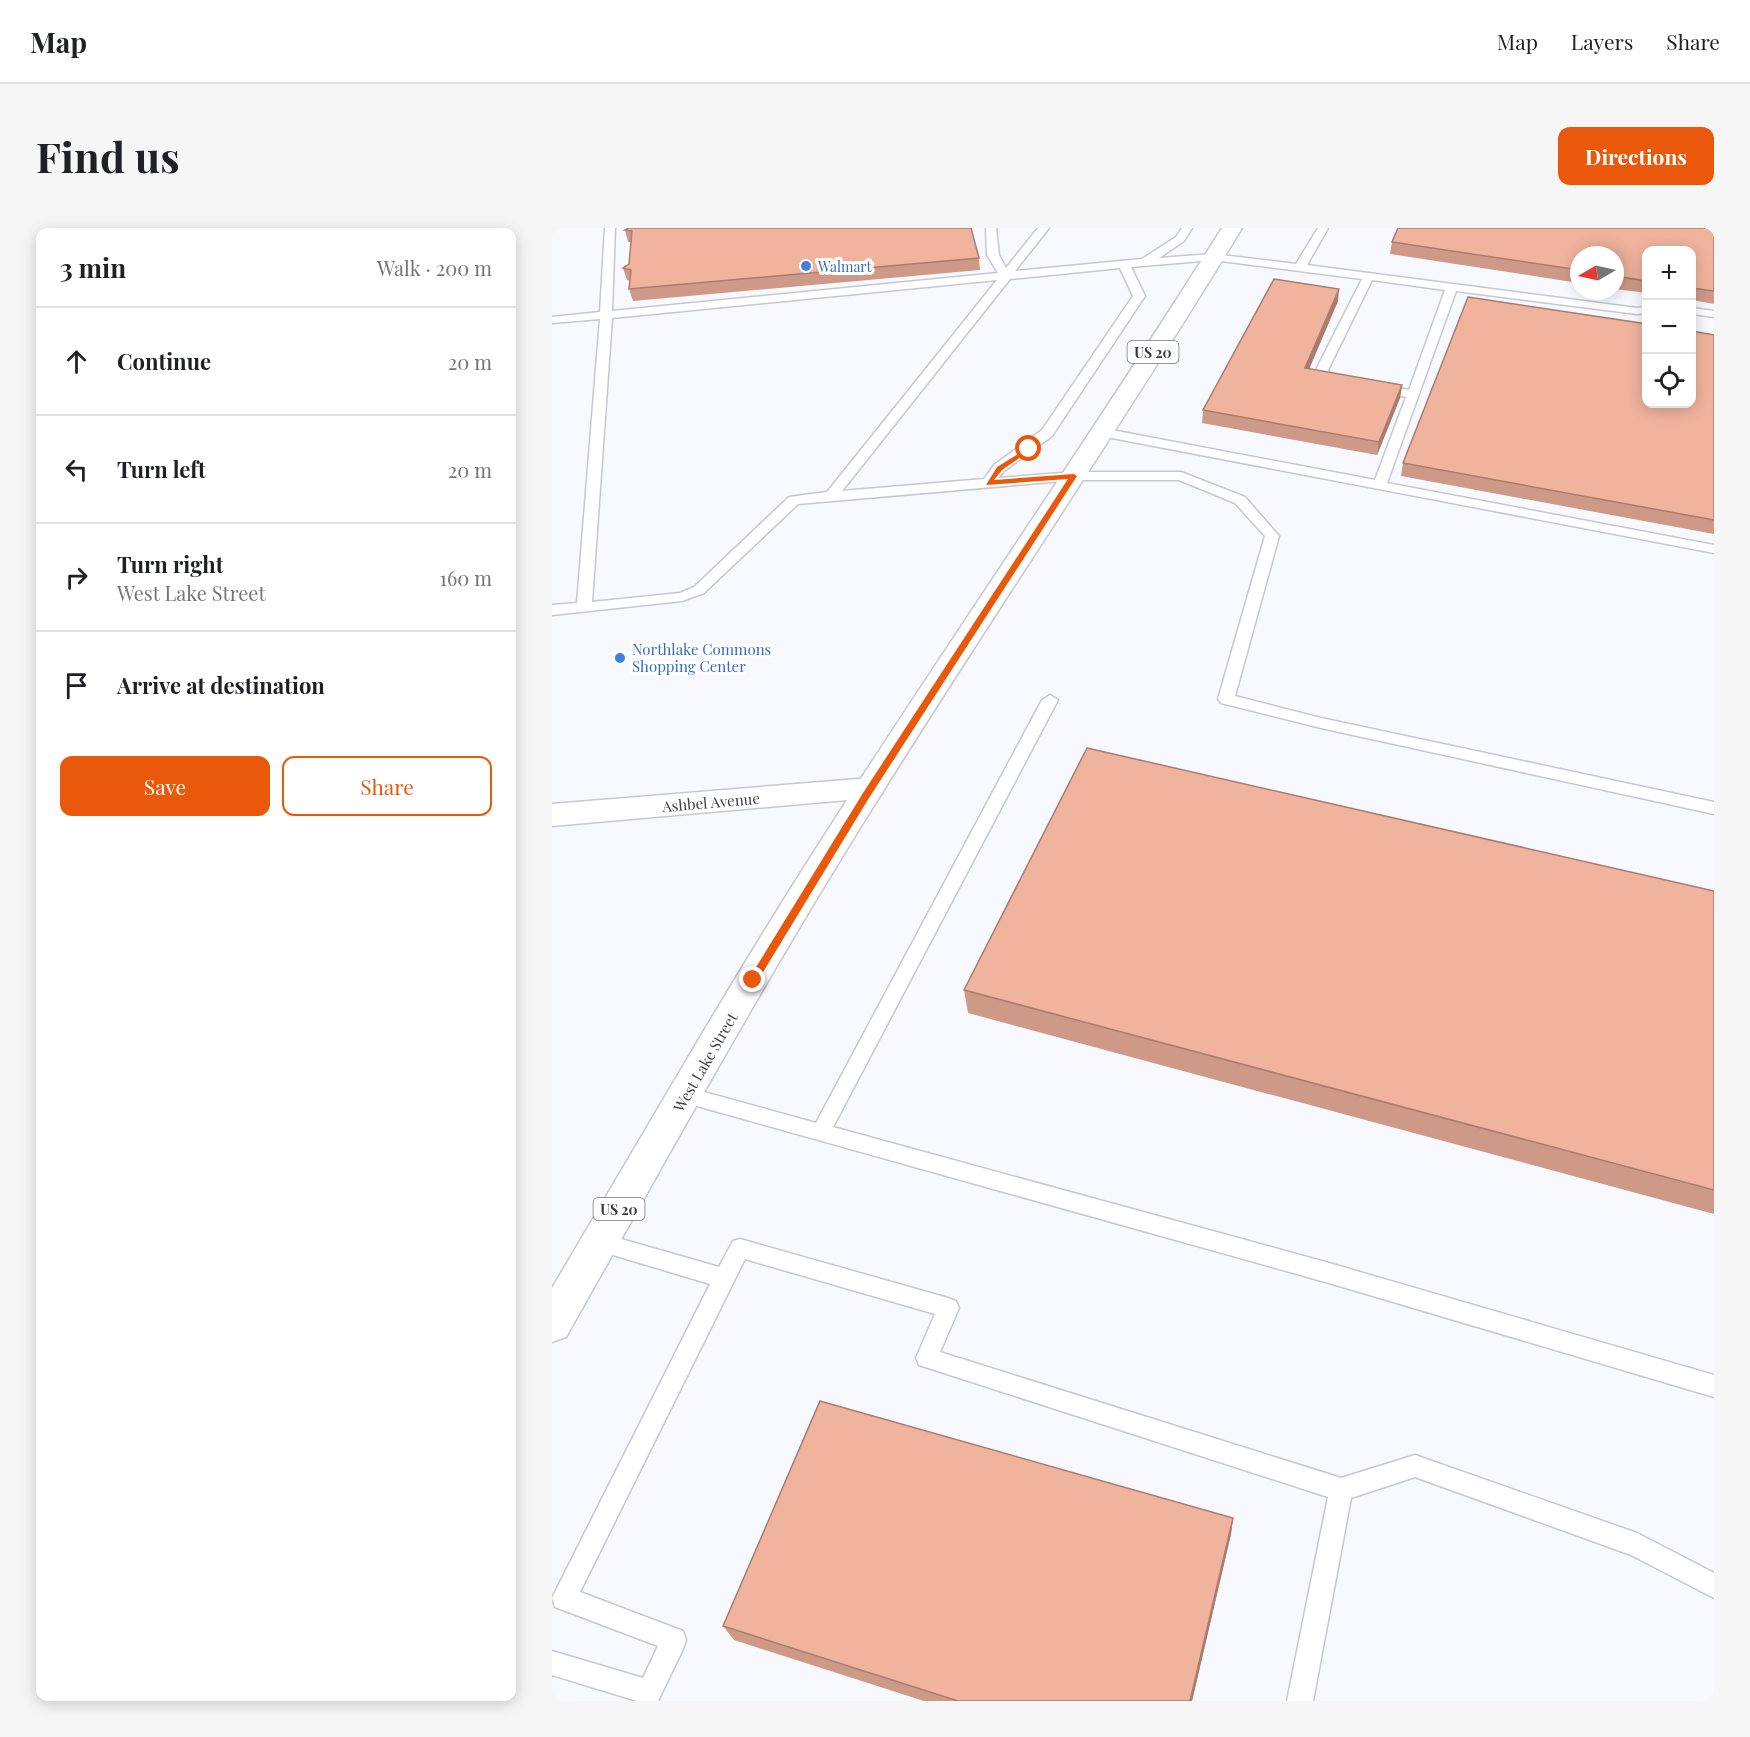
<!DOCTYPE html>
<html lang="en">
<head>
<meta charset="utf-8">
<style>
	:root { --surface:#fff; --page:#f6f6f6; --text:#202124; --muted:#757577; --line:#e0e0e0; --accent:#ea580c }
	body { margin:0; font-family:"Playfair Display",serif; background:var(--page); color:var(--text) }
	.controls { position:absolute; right:18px; top:18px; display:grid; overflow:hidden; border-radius:12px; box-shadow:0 3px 15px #0003 }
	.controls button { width:54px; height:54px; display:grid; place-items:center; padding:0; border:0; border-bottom:2px solid var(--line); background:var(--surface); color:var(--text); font:30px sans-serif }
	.compass { position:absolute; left:1018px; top:18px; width:54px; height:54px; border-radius:50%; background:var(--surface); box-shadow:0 3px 15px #0003; rotate:261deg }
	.stop { position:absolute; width:18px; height:18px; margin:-14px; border:4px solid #ea580c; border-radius:50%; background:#fff }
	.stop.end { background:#ea580c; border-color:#fff; box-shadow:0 2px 6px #0008 }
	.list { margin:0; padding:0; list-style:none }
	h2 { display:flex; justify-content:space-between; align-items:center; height:78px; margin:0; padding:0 24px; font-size:26px }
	h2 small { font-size:20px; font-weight:400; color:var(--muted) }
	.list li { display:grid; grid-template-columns:39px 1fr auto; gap:18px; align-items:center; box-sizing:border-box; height:108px; padding:0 24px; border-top:2px solid var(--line) }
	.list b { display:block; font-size:22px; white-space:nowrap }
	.list p { margin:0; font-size:20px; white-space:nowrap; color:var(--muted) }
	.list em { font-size:20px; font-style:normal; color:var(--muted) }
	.actions { display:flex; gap:12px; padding:18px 24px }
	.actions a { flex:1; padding:14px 0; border:2px solid var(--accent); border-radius:12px; text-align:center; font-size:21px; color:var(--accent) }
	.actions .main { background:var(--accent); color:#fff }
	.icon { flex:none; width:33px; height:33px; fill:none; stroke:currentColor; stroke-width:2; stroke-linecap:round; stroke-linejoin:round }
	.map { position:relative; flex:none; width:1162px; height:1473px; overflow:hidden; border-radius:12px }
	header { display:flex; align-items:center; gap:36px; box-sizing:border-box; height:84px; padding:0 30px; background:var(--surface); border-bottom:2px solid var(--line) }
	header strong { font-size:28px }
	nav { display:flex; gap:33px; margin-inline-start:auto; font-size:21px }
	.intro { display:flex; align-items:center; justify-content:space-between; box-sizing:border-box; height:144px; padding:0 36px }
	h1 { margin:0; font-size:42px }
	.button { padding:15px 27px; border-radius:12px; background:var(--accent); color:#fff; font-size:21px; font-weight:700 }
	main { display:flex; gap:36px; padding:0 36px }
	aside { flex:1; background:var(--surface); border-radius:12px; box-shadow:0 3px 15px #0003 }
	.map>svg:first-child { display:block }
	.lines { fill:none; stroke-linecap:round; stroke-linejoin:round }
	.service-casing { stroke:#c7c7d0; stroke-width:3 }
	.minor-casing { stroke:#c7c7d0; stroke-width:3 }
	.primary-casing { stroke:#c7c7d0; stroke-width:3 }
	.service { fill:#fff; fill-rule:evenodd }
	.minor { fill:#fff; fill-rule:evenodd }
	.primary { fill:#fff; fill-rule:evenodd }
	.wall { fill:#ce9a87 }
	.shaded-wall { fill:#a87d6e }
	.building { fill:#f0b39d; stroke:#a87d6e; stroke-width:1.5 }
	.route { fill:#ea580c }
	.shop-dot { fill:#3f7fe0; stroke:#fff; stroke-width:2 }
	.labels { text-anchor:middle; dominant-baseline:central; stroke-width:6; stroke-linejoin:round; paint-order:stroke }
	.far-shop-label { font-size:14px; fill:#366cbe; stroke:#fff; text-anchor:start }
	.shield { fill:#fff; stroke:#767679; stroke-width:1.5 }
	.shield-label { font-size:14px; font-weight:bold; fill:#3c3c40 }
	.shop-label { font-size:15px; fill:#366cbe; stroke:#fff; text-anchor:start }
	.street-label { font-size:15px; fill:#3c3c40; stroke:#fff }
</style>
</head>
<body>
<header>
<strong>Map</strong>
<nav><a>Map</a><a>Layers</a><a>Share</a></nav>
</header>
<div class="intro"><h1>Find us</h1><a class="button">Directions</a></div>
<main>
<aside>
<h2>3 min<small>Walk · 200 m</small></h2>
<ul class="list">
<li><svg class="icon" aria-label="ahead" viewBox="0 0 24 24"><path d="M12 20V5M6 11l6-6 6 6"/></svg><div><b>Continue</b></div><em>20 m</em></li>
<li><svg class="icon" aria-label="left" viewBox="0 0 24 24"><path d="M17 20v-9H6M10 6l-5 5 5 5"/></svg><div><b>Turn left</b></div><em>20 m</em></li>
<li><svg class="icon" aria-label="right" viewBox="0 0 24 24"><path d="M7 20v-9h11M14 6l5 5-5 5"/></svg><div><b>Turn right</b><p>West Lake Street</p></div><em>160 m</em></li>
<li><svg class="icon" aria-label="arrive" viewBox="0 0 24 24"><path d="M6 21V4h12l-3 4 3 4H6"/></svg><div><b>Arrive at destination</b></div></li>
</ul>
<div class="actions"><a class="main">Save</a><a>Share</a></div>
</aside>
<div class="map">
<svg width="1162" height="1473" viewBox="0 0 1162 1473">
	<rect width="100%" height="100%" fill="#f8f8ff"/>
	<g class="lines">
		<defs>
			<path id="service" d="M 53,0 L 63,0 L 60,83 L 446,45 L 435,27 L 434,0 L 444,0 L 447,27 L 454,40 L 486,0 L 497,0 L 463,43 L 590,31 L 624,9 L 630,0 L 640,0 L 632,13 L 607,30 L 661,26 L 744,36 L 766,0 L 776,0 L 755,37 L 1085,80 L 1094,79 L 1094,85 L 1085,86 L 904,63 L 835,255 L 1162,317 L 1162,325 L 544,207 L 543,204 L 549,200 L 823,252 L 854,169 L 823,163 L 821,160 L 827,156 L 857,162 L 893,62 L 820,52 L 776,142 L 779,147 L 795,151 L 797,154 L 791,158 L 770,153 L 764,142 L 810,51 L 661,32 L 579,39 L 593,68 L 500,208 L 452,243 L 446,250 L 522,244 L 629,244 L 693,269 L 727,308 L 683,468 L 769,490 L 1162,574 L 1162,586 L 769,500 L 669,475 L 666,471 L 713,308 L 683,275 L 627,252 L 522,252 L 246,276 L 152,365 L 130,373 L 0,387 L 0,377 L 25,375 L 48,91 L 0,95 L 0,89 L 48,84 ZM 568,40 L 581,68 L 490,202 L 442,237 L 432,251 L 290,263 L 458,51 ZM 445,52 L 275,264 L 237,269 L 142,359 L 128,365 L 40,374 L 60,90 Z
				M 1140,80 L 1162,83 L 1162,89 L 1140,86 Z
				M 498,467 L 506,472 L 281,899 L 777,1035 L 1162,1147 L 1162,1169 L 777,1055 L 127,873 L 124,867 L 127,861 L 134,859 L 264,895 L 490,472 Z
				M 48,1005 L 167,1039 L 181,1013 L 188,1011 L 396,1070 L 404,1073 L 407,1080 L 388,1124 L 789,1250 L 863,1227 L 1085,1305 L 1162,1345 L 1162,1370 L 1079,1327 L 863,1249 L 799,1270 L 761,1473 L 735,1473 L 776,1269 L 367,1137 L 364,1130 L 383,1086 L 193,1031 L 28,1364 L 131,1403 L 134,1412 L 131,1421 L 106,1473 L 85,1473 L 0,1447 L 0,1423 L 91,1450 L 106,1418 L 3,1379 L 0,1370 L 158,1056 L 41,1021 L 38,1014 L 41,1007 Z"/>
			<path id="minor" d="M 318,550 L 329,553 L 333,560 L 329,567 L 318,570 L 0,598 L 0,576 Z"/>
			<path id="primary" d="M 670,0 L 690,0 C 559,216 415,424 284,639 C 190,793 103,952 14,1109 L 0,1114 L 0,1060 C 87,914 171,766 263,622 C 396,413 538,210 670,0 Z"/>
		</defs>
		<use href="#service" class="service-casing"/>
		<use href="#minor" class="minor-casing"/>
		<use href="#primary" class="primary-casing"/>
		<use href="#service" class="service"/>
		<use href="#minor" class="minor"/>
		<use href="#primary" class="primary"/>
	</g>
	<path class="wall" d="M 1162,0 L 1162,76 L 1140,72 L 1140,22 L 1095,22 L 1095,65 L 1063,61 L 1063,27 L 1027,27 L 1027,55 L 838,26 L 840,14 Z
		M 73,2 L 427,30 L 428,42 L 81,73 L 77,61 L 78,53 L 75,52 L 71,40 L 77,36 L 79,14 L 76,14 Z
		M 786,73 L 757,141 L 850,157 L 848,170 L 825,227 L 650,195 L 651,182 Z
		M 1162,107 L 1162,306 L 849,248 L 851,235 Z
		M 1162,663 L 1162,986 L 416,785 L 412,762 Z
		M 681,1290 L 679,1306 L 640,1473 L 372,1473 L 182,1412 L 171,1398 Z"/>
	<path class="shaded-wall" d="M 787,61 L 786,73 L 752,153 L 753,140 Z
		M 850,157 L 848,170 L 825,227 L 827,214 Z
		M 681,1290 L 679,1306 L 640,1473 L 638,1473 Z"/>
	<path class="building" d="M 77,0 L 419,0 L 427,30 L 77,61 L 79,42 L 71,40 L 77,36 L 80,3 L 73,2 Z
		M 846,0 L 1162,0 L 1162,63 L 1140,60 L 1140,22 L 1095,22 L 1095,53 L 1063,48 L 1063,27 L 1027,27 L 1027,42 L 840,14 Z
		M 722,51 L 787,61 L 753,140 L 850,157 L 827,214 L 651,182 Z
		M 916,69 L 1095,96 L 1095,176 L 1140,176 L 1140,103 L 1162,107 L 1162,292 L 851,235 Z
		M 535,520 L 1162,663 L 1162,962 L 412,762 Z
		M 268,1173 L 681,1290 L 638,1473 L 406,1473 L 171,1398 Z"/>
	<path class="route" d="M 477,219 L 479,222 L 450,242 L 442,252 L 522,246 L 525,248 L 317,570 L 205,754 L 198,754 L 198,749 L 311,565 L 516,251 L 434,257 L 445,239 Z"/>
	<g class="shop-dot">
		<circle cx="254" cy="38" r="6"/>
		<circle cx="68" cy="430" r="6"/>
	</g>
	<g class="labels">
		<g class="far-shop-label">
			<text x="266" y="38">Walmart</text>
		</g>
		<g class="shield">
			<rect x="575.5" y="113" width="51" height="22" rx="4.5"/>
			<rect x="41.5" y="970" width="51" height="22" rx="4.5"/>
		</g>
		<g class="shield-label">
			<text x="601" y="124">US 20</text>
			<text x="67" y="981">US 20</text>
		</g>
		<g class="shop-label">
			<text x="80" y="421">Northlake Commons<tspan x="80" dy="17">Shopping Center</tspan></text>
		</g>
		<g class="street-label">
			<text transform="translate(159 574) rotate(-5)">Ashbel Avenue</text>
			<text transform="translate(153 834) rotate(-60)">West Lake Street</text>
		</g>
	</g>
</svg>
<div class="controls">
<button>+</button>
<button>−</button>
<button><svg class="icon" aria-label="locate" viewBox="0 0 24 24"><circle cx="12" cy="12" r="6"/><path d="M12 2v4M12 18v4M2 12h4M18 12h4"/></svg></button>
</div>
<svg class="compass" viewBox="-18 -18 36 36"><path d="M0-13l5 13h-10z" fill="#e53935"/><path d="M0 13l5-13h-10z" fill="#757577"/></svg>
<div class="stop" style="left:477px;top:221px"></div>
<div class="stop end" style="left:201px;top:752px"></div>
</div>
</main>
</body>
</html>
